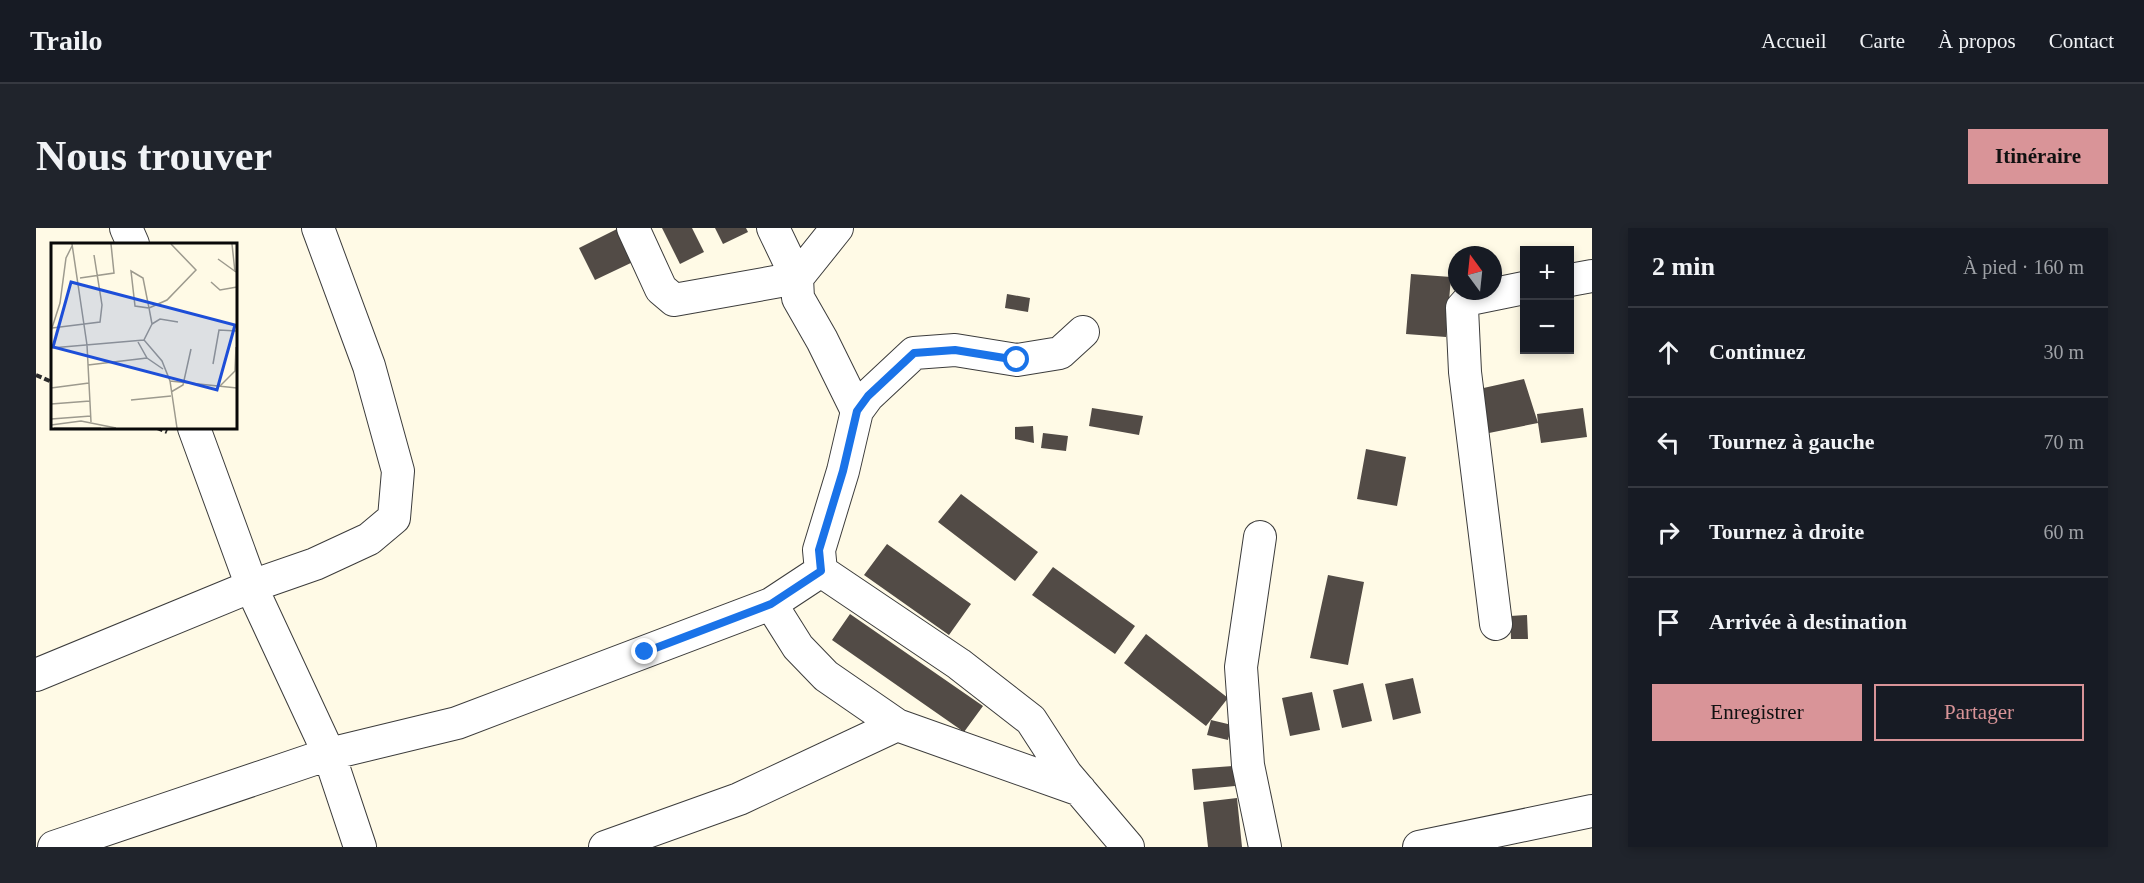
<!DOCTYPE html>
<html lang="fr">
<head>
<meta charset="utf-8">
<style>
	:root { --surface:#171b24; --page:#20242c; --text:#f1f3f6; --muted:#9ea1a6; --line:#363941; --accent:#d99498 }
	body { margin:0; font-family:Georgia,serif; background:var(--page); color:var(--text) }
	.controls { position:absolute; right:18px; top:18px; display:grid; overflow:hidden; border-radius:0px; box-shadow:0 3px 9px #0003 }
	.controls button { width:54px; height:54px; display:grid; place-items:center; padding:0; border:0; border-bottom:2px solid var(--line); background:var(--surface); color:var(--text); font:30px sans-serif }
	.compass { position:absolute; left:1412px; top:18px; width:54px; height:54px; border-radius:50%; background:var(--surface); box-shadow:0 3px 9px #0003; rotate:345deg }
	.stop { position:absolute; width:18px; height:18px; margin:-14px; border:4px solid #1a73e8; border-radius:50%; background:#fff }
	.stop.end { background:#1a73e8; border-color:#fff; box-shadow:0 2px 6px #0008 }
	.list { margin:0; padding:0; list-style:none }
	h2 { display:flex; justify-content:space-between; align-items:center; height:78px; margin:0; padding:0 24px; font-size:26px }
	h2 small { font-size:20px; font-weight:400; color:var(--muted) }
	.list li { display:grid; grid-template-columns:39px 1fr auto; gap:18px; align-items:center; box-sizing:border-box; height:90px; padding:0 24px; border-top:2px solid var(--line) }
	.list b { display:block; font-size:22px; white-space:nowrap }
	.list em { font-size:20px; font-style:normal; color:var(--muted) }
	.actions { display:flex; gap:12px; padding:18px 24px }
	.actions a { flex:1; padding:14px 0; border:2px solid var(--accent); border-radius:0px; text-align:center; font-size:21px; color:var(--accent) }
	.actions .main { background:var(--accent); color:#111 }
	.icon { flex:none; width:33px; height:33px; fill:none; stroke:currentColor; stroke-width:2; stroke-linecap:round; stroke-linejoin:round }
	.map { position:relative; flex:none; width:1556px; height:619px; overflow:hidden; border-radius:0px }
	header { display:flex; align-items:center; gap:36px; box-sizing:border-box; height:84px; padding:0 30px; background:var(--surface); border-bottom:2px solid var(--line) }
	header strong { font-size:28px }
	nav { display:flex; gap:33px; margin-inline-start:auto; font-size:21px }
	.intro { display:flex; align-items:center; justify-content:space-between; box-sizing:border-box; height:144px; padding:0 36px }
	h1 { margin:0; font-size:42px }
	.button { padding:15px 27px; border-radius:0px; background:var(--accent); color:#111; font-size:21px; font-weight:700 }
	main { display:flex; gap:36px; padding:0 36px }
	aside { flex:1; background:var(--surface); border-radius:0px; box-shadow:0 3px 9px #0003 }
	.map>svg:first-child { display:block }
	.building { fill:#524b46 }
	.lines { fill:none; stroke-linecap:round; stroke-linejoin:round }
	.minor-casing { stroke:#3c3c3c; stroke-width:34 }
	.path { stroke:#2b2b2b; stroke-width:4; stroke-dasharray:6 3; stroke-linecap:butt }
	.minor { stroke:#fff; stroke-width:32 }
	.route { stroke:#1a73e8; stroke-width:8 }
	.inset-road { fill:none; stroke:#9d9a8e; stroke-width:1.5 }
	.view { fill:#1d4ed8; fill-opacity:0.15; stroke:#1d4ed8; stroke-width:3 }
	.inset-edge { fill:none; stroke:#090909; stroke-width:3 }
</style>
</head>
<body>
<header>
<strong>Trailo</strong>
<nav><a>Accueil</a><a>Carte</a><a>À propos</a><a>Contact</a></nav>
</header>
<div class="intro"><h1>Nous trouver</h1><a class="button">Itinéraire</a></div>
<main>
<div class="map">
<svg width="1556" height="619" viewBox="0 0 1556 619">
	<rect width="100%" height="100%" fill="#fffae6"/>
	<path class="building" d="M 583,0 L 599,33 L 559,52 L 543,20 Z
		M 626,0 L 656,0 L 668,24 L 644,36 Z
		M 679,0 L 710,0 L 712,4 L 687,16 Z
		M 1375,46 L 1415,49 L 1410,109 L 1370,106 Z
		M 971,66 L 994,70 L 992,84 L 969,80 Z
		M 1488,151 L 1502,195 L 1501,186 L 1547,180 L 1551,209 L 1505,215 L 1502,195 L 1453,205 L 1434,163 Z
		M 1056,180 L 1107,188 L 1103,207 L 1053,198 Z
		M 997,198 L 998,215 L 979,211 L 979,199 Z
		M 1007,205 L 1032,208 L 1030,223 L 1005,220 Z
		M 1330,221 L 1370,229 L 1361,278 L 1321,271 Z
		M 925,266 L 1002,324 L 979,353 L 902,294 Z
		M 851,316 L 935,376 L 913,407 L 828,347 Z
		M 1017,339 L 1099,398 L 1079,426 L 996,367 Z
		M 1292,347 L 1328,354 L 1312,437 L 1274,430 Z
		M 814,386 L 947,478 L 928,504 L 796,412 Z
		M 1491,387 L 1492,411 L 1475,411 L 1474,388 Z
		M 1110,406 L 1192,470 L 1170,498 L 1088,435 Z
		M 1377,450 L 1385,485 L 1357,492 L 1349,456 Z
		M 1327,455 L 1336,493 L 1306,500 L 1297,462 Z
		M 1276,464 L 1284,502 L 1254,508 L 1246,470 Z
		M 1175,492 L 1196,497 L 1192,512 L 1171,507 Z
		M 1197,538 L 1199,558 L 1158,562 L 1156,541 Z
		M 1201,570 L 1206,619 L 1172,619 L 1167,574 Z"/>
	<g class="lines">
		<defs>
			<path id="minor" d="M 90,0 L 97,16
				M 597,0 L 625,61 L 638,72 L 761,50 L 737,0
				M 801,0 L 761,50 L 762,70 L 786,112 L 821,183 L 807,243 L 783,322 L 785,343 L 923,436 L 995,492 L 1030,546 L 1092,619
				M 1534,52 L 1556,48
				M 821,183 L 832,168 L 878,125 L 919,122 L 981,132 L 1024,125 L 1047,104
				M 158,200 L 219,367 L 293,526 L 324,619
				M 1224,309 L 1205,439 L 1212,537 L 1229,619
				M 735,376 L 762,419 L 790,448 L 861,497 L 1044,562
				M 1460,396 L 1429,144 L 1426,80 L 1434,71 L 1488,60
				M 0,447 L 216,358 L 279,336 L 333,311 L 358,290 L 362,243 L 333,138 L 282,0
				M 18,619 L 293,526 L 421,495 L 735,376 L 785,343
				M 569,619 L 703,571 L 861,497
				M 1383,619 L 1556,583"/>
		</defs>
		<use href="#minor" class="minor-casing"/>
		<path class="path" d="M 0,147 L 16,154
			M 121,200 L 131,204"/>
		<use href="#minor" class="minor"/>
	</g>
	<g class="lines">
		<path class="route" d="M 609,424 L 735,376 L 785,343 L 783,322 L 807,243 L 821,183 L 832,168 L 878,125 L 919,122 L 981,132"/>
	</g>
	<g transform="translate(15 15)">
		<rect width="186" height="186" fill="#fffae6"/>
		<path class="inset-road" d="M 21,1 L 36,102 L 40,179M 120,1 L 145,27 L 116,57 L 98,65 L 101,81 L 93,97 L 111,118 L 119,138 L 126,185M 181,1 L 184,29M 167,16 L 185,29M 80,28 L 92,35 L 98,65 L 84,63 ZM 29,35 L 63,30 L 60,1M 160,39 L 169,47 L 186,44M 101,81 L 109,76 L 127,79M 1,85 L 49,79 L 51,62 L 43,12M 0,88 L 9,60 L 15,15 L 21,3M 87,99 L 96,115 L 112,126M 0,105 L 93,97M 162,121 L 168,87 L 186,88M 37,122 L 96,115M 119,138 L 186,145M 169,143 L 184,128 L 185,104M 0,145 L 38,140M 120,149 L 132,142 L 140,106M 80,157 L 120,153M 0,161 L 39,158M 0,176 L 40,173M 0,182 L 30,178 L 65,185M 3,185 L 50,185"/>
		<path class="view" d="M 20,39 L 184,82 L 166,147 L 2,104 Z"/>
		<rect width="186" height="186" class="inset-edge"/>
	</g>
</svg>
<div class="controls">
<button>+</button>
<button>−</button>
</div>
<svg class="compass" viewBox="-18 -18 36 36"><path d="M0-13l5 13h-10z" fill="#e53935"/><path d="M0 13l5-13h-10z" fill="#9ea1a6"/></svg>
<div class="stop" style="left:981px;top:132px"></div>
<div class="stop end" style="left:609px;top:424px"></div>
</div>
<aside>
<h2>2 min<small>À pied · 160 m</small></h2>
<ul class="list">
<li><svg class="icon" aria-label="ahead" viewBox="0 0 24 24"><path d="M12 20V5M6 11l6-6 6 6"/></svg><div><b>Continuez</b></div><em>30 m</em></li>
<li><svg class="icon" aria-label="left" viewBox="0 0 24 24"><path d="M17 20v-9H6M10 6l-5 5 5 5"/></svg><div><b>Tournez à gauche</b></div><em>70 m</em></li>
<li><svg class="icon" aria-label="right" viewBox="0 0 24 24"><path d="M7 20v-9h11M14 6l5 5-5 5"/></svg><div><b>Tournez à droite</b></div><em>60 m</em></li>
<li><svg class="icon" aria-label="arrive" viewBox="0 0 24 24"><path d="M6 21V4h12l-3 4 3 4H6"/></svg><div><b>Arrivée à destination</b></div></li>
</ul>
<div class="actions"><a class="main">Enregistrer</a><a>Partager</a></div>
</aside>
</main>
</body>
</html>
